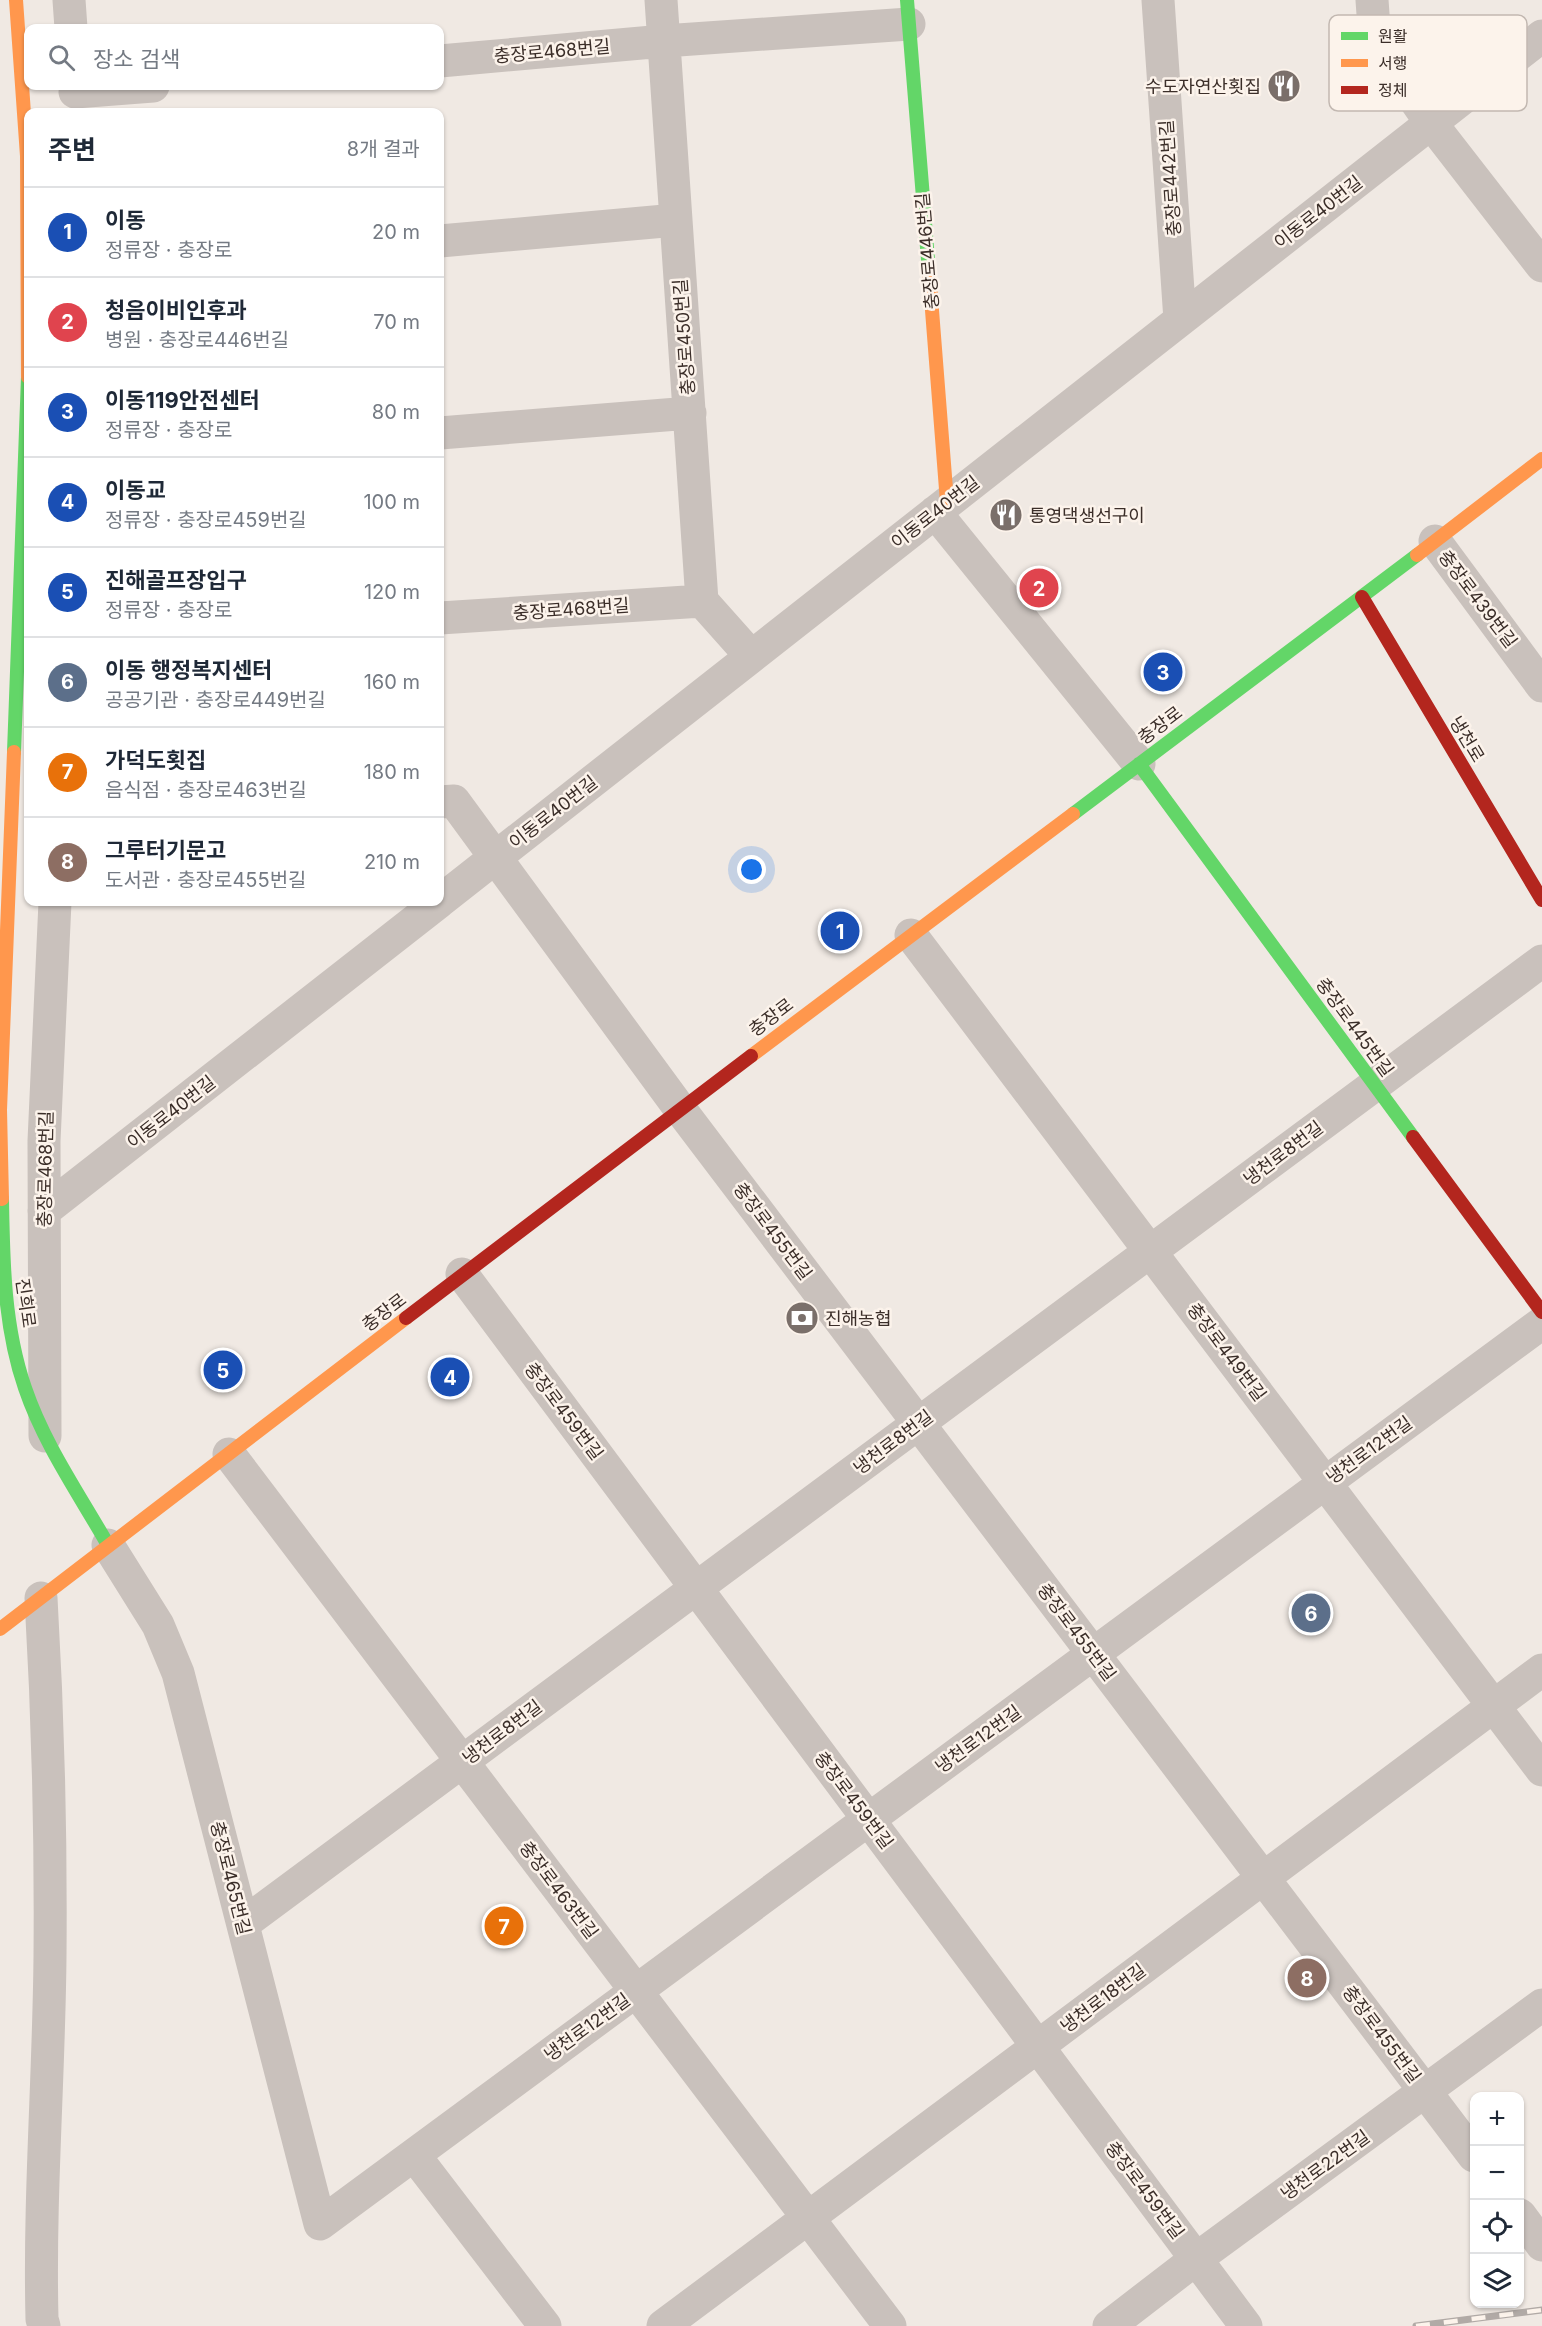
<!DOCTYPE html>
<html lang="ko">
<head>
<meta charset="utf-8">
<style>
	:root { --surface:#fff; --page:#f2f2f3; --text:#1f2937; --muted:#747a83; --line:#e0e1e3; --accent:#d93025 }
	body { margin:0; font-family:Inter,"Noto Sans KR",sans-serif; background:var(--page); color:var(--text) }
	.controls { position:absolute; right:18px; bottom:18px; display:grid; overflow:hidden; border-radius:12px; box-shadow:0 2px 4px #0004 }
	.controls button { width:54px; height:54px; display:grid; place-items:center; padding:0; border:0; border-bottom:2px solid var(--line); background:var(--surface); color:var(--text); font:30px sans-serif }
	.you { position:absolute; left:752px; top:870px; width:21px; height:21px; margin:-15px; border:4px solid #fff; border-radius:50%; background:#1a73e8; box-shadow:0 0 0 9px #1a73e833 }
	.badge { display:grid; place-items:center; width:39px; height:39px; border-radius:50%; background:var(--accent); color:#fff; font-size:20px; font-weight:700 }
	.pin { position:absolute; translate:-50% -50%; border:3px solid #fff; box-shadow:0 2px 6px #0006 }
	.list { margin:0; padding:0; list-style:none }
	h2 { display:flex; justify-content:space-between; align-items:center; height:78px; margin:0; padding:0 24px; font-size:26px }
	h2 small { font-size:20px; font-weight:400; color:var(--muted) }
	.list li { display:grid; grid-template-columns:39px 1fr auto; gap:18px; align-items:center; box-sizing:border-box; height:90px; padding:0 24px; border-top:2px solid var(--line) }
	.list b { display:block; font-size:22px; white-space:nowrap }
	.list p { margin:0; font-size:20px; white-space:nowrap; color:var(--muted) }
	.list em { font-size:20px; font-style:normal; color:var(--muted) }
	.icon { flex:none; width:33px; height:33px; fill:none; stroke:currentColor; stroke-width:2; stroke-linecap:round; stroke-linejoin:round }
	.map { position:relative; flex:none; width:1542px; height:2326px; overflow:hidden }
	.search { position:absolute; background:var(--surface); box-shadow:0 2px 4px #0004; left:24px; top:24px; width:420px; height:66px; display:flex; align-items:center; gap:15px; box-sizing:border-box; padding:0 21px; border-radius:12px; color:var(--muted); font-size:22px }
	.panel { position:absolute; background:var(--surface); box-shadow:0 2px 4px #0004; left:24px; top:108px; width:420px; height:798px; border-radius:12px }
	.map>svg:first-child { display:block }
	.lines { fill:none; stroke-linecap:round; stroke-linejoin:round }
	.street { stroke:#c9c1bc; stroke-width:33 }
	.fast { stroke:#63d668; stroke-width:14 }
	.slow { stroke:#ff974d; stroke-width:14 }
	.jam { stroke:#b3261e; stroke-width:14 }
	.rail-casing { stroke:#b1aaa6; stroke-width:7 }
	.rail { stroke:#fcf3eb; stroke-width:4.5; stroke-dasharray:14; stroke-linecap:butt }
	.labels { text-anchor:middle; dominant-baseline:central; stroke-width:5; stroke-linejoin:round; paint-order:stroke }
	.street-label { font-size:18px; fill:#3b2e29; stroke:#fcf3eb }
	.poi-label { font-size:18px; fill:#3b2e29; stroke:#fcf3eb; text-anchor:start }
	.key { fill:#fcf3eb; stroke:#c2b8b1; stroke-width:1.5 }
	.key-label { font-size:16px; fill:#3b2e29 }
</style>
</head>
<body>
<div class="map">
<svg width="1542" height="2326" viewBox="0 0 1542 2326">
	<rect width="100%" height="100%" fill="#f0e9e3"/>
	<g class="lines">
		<path class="street" d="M 69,0 L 71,28
			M 661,0 L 702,601 L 751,656
			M 1158,0 L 1180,320
			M 1372,0 L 1375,42 L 1431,123 L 1542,266
			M 440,61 L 664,41 L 909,24
			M 75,92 L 153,86
			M 440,241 L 676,220
			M 440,433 L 690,413
			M 935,512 L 1139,764
			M 1435,541 L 1542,686
			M 440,618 L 702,601
			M 440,802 L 454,801 L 680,1109 L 1474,2156
			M 440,901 L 1542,36
			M 911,935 L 1542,1770
			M 44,1211 L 439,902
			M 462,1274 L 1246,2326
			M 45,1436 L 44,1141 L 55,902
			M 229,1454 L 890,2326
			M 108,1545 L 158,1625 L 178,1673 L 320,2224 L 1542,1323
			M 41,1598 C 48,1717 51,1836 50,1956 C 49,2077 39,2197 42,2319 L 44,2326
			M 243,1924 L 1542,961
			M 414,2155 L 545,2326
			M 1520,2215 L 1542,2245
			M 663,2326 L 1542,1670
			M 1109,2326 L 1196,2259 L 1542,2005"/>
		<path class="fast" d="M 907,0 L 929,272
			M 14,752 L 28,377
			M 1139,764 L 1413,1137
			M 1073,814 L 1417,555
			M 2,1199 C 3,1263 4,1327 25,1388 C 44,1444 79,1494 108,1545"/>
		<path class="slow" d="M 16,0 L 27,156 L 28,377
			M 929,272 L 947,502
			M 1417,555 L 1542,459
			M 751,1056 L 1073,814
			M 2,1199 L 0,1110 L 14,752
			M 0,1629 L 406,1318"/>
		<path class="jam" d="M 1362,597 L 1542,900
			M 1413,1137 L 1542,1312
			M 406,1318 L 751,1056"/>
		<defs>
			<path id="rail" d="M 1416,2326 L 1542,2310"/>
		</defs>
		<use href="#rail" class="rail-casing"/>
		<use href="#rail" class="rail"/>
	</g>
	<defs>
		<symbol id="restaurant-disc" viewBox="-11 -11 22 22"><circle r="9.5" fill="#7a6f6a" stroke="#fcf3eb"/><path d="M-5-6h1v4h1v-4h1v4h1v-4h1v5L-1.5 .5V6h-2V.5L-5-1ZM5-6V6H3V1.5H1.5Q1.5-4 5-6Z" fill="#fff"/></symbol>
		<symbol id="bank-disc" viewBox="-11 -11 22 22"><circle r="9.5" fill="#7a6f6a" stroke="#fcf3eb"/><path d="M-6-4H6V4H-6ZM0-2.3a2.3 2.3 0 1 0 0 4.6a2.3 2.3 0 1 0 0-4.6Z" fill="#fff"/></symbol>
	</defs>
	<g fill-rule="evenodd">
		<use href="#restaurant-disc" x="1265" y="67" width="38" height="38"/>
		<use href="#restaurant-disc" x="987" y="496" width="38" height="38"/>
		<use href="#bank-disc" x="783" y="1299" width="38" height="38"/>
	</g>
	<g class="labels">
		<g class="street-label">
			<text transform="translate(552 51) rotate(-5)">충장로468번길</text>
			<text transform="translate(1170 178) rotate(-94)">충장로442번길</text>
			<text transform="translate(1318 212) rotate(-38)">이동로40번길</text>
			<text transform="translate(927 251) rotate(-95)">충장로446번길</text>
			<text transform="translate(684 337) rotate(-94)">충장로450번길</text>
			<text transform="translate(935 512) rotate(-38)">이동로40번길</text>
			<text transform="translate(1478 599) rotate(53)">충장로439번길</text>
			<text transform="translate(571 609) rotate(-4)">충장로468번길</text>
			<text transform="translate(1160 725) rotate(-37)">충장로</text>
			<text transform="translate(1467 739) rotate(59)">냉천로</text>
			<text transform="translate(553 812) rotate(-38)">이동로40번길</text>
			<text transform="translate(771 1017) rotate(-37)">충장로</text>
			<text transform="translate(1355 1027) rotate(54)">충장로445번길</text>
			<text transform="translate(171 1112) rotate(-38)">이동로40번길</text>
			<text transform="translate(1283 1153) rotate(-37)">냉천로8번길</text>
			<text transform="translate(45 1169) rotate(-89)">충장로468번길</text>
			<text transform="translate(773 1231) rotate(53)">충장로455번길</text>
			<text transform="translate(26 1303) rotate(82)">진희로</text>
			<text transform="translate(384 1312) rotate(-37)">충장로</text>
			<text transform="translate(1227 1352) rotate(53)">충장로449번길</text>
			<text transform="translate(564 1411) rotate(53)">충장로459번길</text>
			<text transform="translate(893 1442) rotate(-37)">냉천로8번길</text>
			<text transform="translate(1369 1450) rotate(-36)">냉천로12번길</text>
			<text transform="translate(1077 1632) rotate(53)">충장로455번길</text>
			<text transform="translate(502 1732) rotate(-37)">냉천로8번길</text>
			<text transform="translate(978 1739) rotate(-36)">냉천로12번길</text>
			<text transform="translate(854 1800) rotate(53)">충장로459번길</text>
			<text transform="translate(231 1878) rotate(76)">충장로465번길</text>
			<text transform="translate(559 1890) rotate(53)">충장로463번길</text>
			<text transform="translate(1103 1998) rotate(-37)">냉천로18번길</text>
			<text transform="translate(587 2027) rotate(-36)">냉천로12번길</text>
			<text transform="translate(1382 2034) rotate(53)">충장로455번길</text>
			<text transform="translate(1325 2165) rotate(-36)">냉천로22번길</text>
			<text transform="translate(1145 2190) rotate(53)">충장로459번길</text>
		</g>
		<g class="poi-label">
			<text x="1261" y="86" text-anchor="end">수도자연산횟집</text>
			<text x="1029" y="515">통영댁생선구이</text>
			<text x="825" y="1318">진해농협</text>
		</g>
	</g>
	<rect x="1329" y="15" width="198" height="96" rx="9" class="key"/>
	<rect x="1341" y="32" width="27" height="8" fill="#63d668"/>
	<rect x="1341" y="59" width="27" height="8" fill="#ff974d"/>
	<rect x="1341" y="86" width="27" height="8" fill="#b3261e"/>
	<g class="key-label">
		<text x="1378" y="42">원활</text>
		<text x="1378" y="69">서행</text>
		<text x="1378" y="96">정체</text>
	</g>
</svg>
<div class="controls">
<button>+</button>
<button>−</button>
<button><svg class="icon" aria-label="locate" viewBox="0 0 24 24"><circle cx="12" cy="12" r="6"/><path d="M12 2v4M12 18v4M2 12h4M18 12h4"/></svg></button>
<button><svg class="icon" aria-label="layers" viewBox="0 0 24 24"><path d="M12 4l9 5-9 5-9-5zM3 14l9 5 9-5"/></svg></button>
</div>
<div class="you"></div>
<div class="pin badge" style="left:840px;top:931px;background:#1a4fb4">1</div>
<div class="pin badge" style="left:1039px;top:588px;background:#e0444e">2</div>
<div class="pin badge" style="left:1163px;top:672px;background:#1a4fb4">3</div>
<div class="pin badge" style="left:450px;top:1377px;background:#1a4fb4">4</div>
<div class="pin badge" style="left:223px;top:1370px;background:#1a4fb4">5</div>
<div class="pin badge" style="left:1311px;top:1613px;background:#5c6f8a">6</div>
<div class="pin badge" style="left:504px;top:1926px;background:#e8710a">7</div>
<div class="pin badge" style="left:1307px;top:1978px;background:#8d6e63">8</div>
<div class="search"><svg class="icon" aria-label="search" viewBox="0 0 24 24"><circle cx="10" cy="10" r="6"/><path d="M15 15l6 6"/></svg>장소 검색</div>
<section class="panel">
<h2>주변<small>8개 결과</small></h2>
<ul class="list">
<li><span class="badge" style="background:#1a4fb4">1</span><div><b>이동</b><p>정류장 · 충장로</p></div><em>20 m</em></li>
<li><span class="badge" style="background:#e0444e">2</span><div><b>청음이비인후과</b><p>병원 · 충장로446번길</p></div><em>70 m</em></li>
<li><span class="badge" style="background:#1a4fb4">3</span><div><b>이동119안전센터</b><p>정류장 · 충장로</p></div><em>80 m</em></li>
<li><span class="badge" style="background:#1a4fb4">4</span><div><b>이동교</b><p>정류장 · 충장로459번길</p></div><em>100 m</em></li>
<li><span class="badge" style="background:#1a4fb4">5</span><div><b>진해골프장입구</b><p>정류장 · 충장로</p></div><em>120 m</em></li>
<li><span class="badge" style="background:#5c6f8a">6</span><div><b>이동 행정복지센터</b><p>공공기관 · 충장로449번길</p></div><em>160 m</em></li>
<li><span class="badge" style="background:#e8710a">7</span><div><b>가덕도횟집</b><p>음식점 · 충장로463번길</p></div><em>180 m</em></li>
<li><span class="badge" style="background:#8d6e63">8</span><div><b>그루터기문고</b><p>도서관 · 충장로455번길</p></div><em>210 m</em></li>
</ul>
</section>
</div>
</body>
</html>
